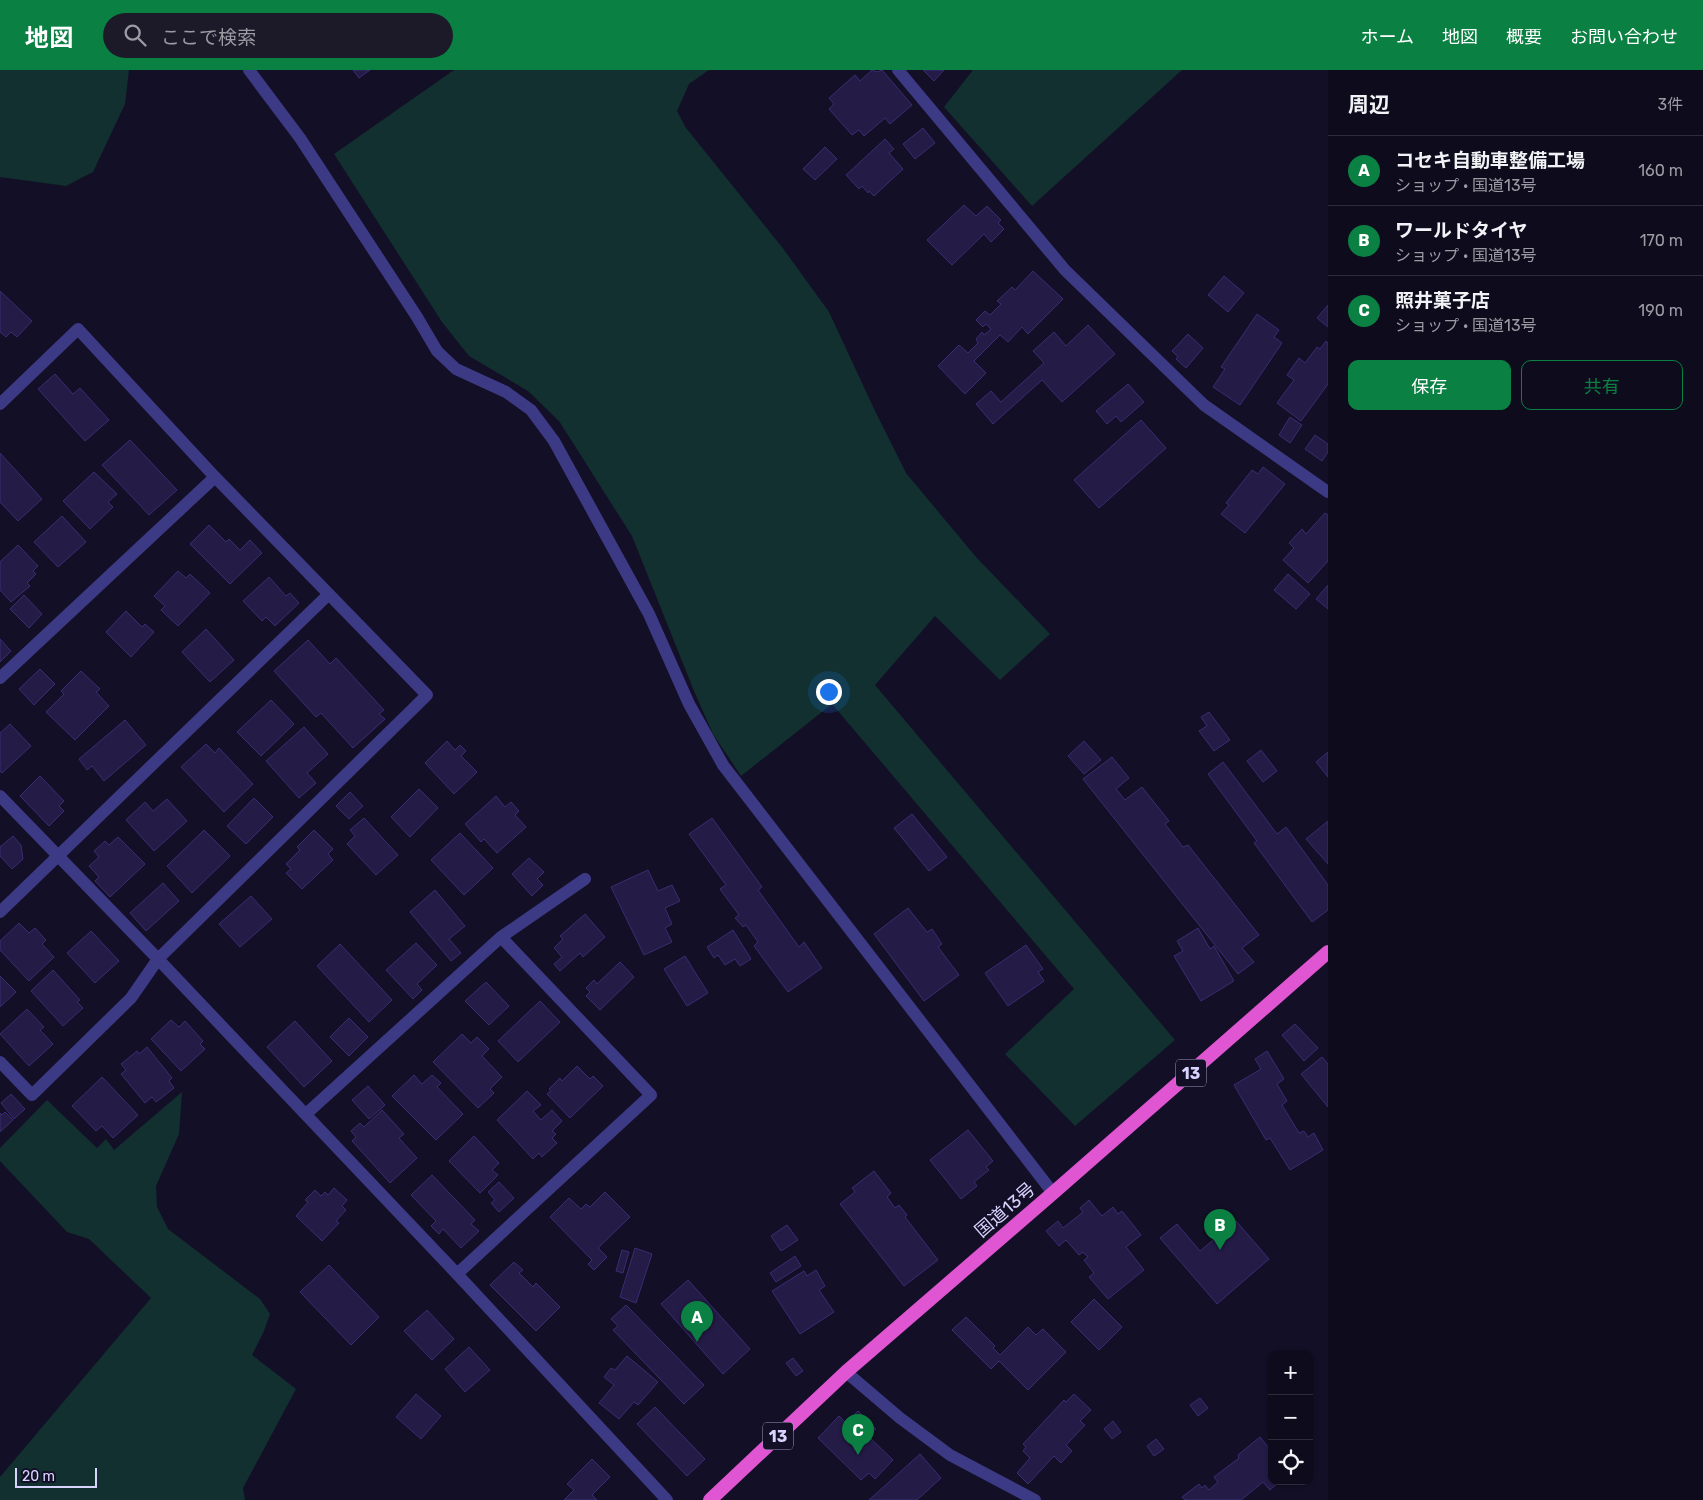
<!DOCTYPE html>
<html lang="ja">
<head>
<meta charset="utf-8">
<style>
	:root { --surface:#0e0b1c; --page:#1c1929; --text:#f1f3f6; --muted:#9b9ba3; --line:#2e2b3b; --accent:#0b8043 }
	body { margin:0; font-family:Rubik,"Noto Sans JP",sans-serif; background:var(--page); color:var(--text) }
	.controls { position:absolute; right:15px; bottom:15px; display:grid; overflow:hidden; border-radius:10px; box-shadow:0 1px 4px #0004 }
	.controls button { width:45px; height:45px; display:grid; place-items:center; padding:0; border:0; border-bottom:1px solid var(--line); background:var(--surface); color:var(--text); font:25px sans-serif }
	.scale { position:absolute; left:15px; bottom:12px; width:82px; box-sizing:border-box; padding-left:5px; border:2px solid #d9d4ff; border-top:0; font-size:14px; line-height:18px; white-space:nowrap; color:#d9d4ff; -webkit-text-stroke:4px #130f26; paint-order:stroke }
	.you { position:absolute; left:828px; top:621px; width:18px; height:18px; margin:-12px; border:4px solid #fff; border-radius:50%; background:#1a73e8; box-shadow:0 0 0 8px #1a73e833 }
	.badge { display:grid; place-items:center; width:32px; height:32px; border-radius:50%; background:var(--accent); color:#fff; font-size:16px; font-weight:700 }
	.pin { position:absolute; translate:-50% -41px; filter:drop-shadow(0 1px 2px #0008) }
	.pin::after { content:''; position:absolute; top:26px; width:18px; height:15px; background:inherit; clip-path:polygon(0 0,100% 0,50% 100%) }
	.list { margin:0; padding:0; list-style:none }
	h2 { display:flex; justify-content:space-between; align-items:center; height:65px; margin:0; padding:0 20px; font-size:21px }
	h2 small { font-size:16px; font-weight:400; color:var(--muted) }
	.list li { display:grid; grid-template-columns:32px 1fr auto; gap:15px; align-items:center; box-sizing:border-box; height:70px; padding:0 20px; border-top:1px solid var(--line) }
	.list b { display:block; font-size:19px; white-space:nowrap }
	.list p { margin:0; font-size:16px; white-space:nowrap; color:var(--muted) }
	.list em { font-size:16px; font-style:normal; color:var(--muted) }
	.actions { display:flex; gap:10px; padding:15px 20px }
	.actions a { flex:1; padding:11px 0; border:1px solid var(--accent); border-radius:10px; text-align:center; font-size:18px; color:var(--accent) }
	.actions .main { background:var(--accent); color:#fff }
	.icon { flex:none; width:28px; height:28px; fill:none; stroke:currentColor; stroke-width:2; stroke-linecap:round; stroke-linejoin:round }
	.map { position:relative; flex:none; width:1328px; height:1430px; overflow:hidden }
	header { display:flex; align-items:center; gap:30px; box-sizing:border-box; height:70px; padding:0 25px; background:var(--accent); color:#fff }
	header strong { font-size:24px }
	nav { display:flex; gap:28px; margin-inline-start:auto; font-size:18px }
	.search { width:350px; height:45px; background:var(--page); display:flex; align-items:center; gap:12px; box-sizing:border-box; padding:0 18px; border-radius:28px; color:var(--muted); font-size:19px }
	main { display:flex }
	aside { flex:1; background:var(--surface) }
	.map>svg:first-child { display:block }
	.green { fill:#12302f }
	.building { fill:#241b47; stroke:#3b2d73 }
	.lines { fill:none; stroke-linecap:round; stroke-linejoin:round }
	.minor { stroke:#3d3a85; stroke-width:12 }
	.trunk { stroke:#e055d1; stroke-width:14 }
	.labels { text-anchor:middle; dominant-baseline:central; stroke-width:4.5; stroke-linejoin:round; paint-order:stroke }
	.shield { fill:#130f26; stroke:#9e99be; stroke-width:1 }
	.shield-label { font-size:16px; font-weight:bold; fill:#d9d4ff }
	.street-label { font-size:18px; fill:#d9d4ff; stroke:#130f26 }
</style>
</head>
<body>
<header>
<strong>地図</strong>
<div class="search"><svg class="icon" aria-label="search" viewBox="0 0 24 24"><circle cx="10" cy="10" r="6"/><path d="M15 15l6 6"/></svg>ここで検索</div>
<nav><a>ホーム</a><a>地図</a><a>概要</a><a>お問い合わせ</a></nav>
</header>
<main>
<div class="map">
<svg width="1328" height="1430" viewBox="0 0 1328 1430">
	<rect width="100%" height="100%" fill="#130f26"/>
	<path class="green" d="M 0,0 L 129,0 L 125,34 L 93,102 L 66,116 L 0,107 Z
		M 454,0 L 709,0 L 689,14 L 677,41 L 686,58 L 782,177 L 829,242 L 876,343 L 906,403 L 976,487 L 1050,564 L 1000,610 L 935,546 L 875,615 L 1175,970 L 1075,1056 L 1005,984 L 1074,919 L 832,634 L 741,706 L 713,664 L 694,621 L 632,466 L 559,351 L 528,321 L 469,286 L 442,252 L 334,84 Z
		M 973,0 L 1182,0 L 1032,136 L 944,37 Z
		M 182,1022 L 179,1064 L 156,1116 L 157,1137 L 168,1159 L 260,1229 L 270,1244 L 264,1261 L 252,1285 L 296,1319 L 243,1418 L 245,1430 L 0,1430 L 0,1407 L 151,1228 L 89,1169 L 67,1162 L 0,1091 L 0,1078 L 47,1030 L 97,1078 L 106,1069 L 114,1080 Z"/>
	<path class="building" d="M 353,0 L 370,0 L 359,8 Z
		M 872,0 L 877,2 L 882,0 L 912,35 L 890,54 L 885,48 L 864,66 L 859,60 L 852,65 L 829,39 L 834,34 L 829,28 L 855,5 L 860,11 Z
		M 923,0 L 944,0 L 934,11 Z
		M 923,58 L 935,73 L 915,89 L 903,74 Z
		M 885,69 L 894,79 L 889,83 L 903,99 L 874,126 L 869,121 L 868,123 L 862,116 L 859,119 L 846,105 Z
		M 825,77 L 837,89 L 815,110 L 803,99 Z
		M 964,135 L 976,146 L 987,136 L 1001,150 L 998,153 L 1004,159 L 991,172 L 984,164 L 952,195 L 927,170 Z
		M 1033,201 L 1063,229 L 1028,264 L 1022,257 L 1008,272 L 1000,265 L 974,291 L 986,303 L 965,324 L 938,296 L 959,275 L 968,283 L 978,273 L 976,269 L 982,262 L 984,265 L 991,259 L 986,254 L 983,257 L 976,250 L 985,241 L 990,245 L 1001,234 L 997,231 L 1012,217 L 1015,220 Z
		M 1224,206 L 1244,223 L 1228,242 L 1208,225 Z
		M 0,221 L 32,251 L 17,267 L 11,262 L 6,267 L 0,262 Z
		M 1328,235 L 1328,257 L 1317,248 Z
		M 1257,244 L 1279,260 L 1274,267 L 1282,273 L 1240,335 L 1213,317 L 1225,299 L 1221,297 Z
		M 1088,255 L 1115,284 L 1062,332 L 1042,310 L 993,354 L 976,334 L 991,321 L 1001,332 L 1044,293 L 1033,281 L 1054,262 L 1066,276 Z
		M 1188,264 L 1203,278 L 1186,298 L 1176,289 L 1178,287 L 1172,281 Z
		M 1326,271 L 1328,273 L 1328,314 L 1301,351 L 1277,333 L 1294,310 L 1287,305 L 1299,288 L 1305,293 L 1317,277 L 1320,279 Z
		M 55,304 L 73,324 L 80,318 L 109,350 L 85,371 L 38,319 Z
		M 1128,314 L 1144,332 L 1121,352 L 1116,346 L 1107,354 L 1096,341 Z
		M 1290,347 L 1302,355 L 1290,373 L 1279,365 Z
		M 1141,350 L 1166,378 L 1099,438 L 1074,410 Z
		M 1315,365 L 1328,374 L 1328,382 L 1322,391 L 1305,379 Z
		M 130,370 L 177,420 L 149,445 L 102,395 Z
		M 0,383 L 42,429 L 18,451 L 0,432 Z
		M 1263,397 L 1285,414 L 1245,463 L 1221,444 L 1229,435 L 1226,433 L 1252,400 L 1258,404 Z
		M 94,402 L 117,424 L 108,432 L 113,437 L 90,459 L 63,431 Z
		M 1325,443 L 1328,445 L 1328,491 L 1308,513 L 1283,490 L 1294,478 L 1289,473 L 1302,459 L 1306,464 Z
		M 62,446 L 86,472 L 58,497 L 34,472 Z
		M 209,455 L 226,472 L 229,469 L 240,480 L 250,470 L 262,483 L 230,514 L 190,474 Z
		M 18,475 L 38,496 L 33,501 L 36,504 L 27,513 L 30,516 L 11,532 L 0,520 L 0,492 Z
		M 178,501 L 186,508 L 190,504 L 210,523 L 178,556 L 161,540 L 165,536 L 154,526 Z
		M 1288,504 L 1310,524 L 1296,539 L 1274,520 Z
		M 269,507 L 286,526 L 290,523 L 299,533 L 275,556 L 266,547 L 262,551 L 243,531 Z
		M 1328,515 L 1328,539 L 1316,529 Z
		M 24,525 L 42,544 L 29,558 L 10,539 Z
		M 126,541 L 142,557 L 145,554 L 154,562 L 131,587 L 106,562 Z
		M 206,559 L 234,590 L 210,612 L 182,582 Z
		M 0,569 L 11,581 L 0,592 Z
		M 308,570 L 330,594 L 336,588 L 384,640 L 379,644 L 385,649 L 353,678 L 321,643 L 316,647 L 274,601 Z
		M 40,599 L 55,614 L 34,635 L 19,619 Z
		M 81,601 L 100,619 L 96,622 L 109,636 L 75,670 L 46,642 L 64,624 L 61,621 Z
		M 271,630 L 294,654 L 261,686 L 237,662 Z
		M 1209,642 L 1230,670 L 1214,681 L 1199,661 L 1207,656 L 1201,647 Z
		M 125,650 L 146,675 L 104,711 L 92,696 L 87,700 L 79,689 Z
		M 10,654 L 31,676 L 2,703 L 0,701 L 0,663 Z
		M 304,657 L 328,684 L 307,703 L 316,713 L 299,728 L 266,691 Z
		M 447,671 L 455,680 L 460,675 L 466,681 L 461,686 L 477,702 L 454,724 L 425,693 Z
		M 1084,671 L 1101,690 L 1084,704 L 1068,686 Z
		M 206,674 L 215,683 L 219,678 L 253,714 L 224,742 L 181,697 Z
		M 1261,680 L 1277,701 L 1263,712 L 1247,691 Z
		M 1328,682 L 1328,707 L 1316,692 Z
		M 1112,687 L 1129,708 L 1116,719 L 1125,730 L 1142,717 L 1169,751 L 1165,754 L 1183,777 L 1188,775 L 1259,865 L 1242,878 L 1254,892 L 1238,904 L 1083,709 Z
		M 1223,692 L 1277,764 L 1286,757 L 1328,815 L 1328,840 L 1312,852 L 1254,773 L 1257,771 L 1208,704 Z
		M 40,706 L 64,731 L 59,736 L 64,741 L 49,756 L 20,726 Z
		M 419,719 L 438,738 L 410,767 L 391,747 Z
		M 350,722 L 363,736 L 349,749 L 336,736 Z
		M 496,726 L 505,737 L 511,732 L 519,741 L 515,745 L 526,757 L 497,783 L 484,769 L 481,772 L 465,754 Z
		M 254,728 L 273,747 L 246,774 L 227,756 Z
		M 167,729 L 187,751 L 154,781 L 126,750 L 145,732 L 153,741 Z
		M 912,744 L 947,787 L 929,801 L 894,758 Z
		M 364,748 L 398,785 L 376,805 L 347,774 L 355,766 L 350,760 Z
		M 712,748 L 762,817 L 758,820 L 799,877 L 804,872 L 822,898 L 788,922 L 754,876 L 758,872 L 746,855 L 743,857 L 735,848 L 739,845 L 720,819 L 726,815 L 689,764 Z
		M 1328,751 L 1328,794 L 1306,769 Z
		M 204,760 L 230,786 L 192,823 L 167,796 Z
		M 314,760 L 333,779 L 328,784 L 333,790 L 302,819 L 286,803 L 291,799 L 286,794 L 300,780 L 297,777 Z
		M 460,763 L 493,798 L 464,825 L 431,790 Z
		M 13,766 L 21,775 L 23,789 L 12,799 L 0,786 L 0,777 Z
		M 118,767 L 145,794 L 110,827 L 95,811 L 99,807 L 89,796 L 99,787 L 94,781 L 105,771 L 109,775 Z
		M 529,788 L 544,802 L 537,809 L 543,815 L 532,826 L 512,804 Z
		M 648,800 L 658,821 L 672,815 L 680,831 L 665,838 L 672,854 L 665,858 L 672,872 L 644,885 L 611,817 Z
		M 163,813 L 179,831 L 146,861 L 130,843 Z
		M 435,820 L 465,856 L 449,869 L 461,883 L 451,891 L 410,842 Z
		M 251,826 L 272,849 L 240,877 L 219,854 Z
		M 908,838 L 927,862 L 932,859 L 942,874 L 938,877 L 959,905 L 924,931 L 874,864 Z
		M 585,844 L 605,867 L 583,887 L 580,883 L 560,901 L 554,894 L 562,887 L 554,878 L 563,869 L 560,866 Z
		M 19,853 L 29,863 L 35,858 L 46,870 L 42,874 L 54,887 L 29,911 L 0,880 L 0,871 Z
		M 1198,858 L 1210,879 L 1214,876 L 1234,911 L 1201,931 L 1174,886 L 1183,881 L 1177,871 Z
		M 733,860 L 751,889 L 740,896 L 735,889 L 725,895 L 718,885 L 714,888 L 707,877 Z
		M 91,861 L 119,891 L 95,913 L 67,883 Z
		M 416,873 L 437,895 L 417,914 L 422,920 L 413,929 L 386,900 Z
		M 340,874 L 392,930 L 369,952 L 317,896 Z
		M 1026,875 L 1043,899 L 1038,902 L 1044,911 L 1008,936 L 985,903 Z
		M 685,886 L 708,923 L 687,936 L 664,899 Z
		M 620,892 L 634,907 L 600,940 L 586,926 L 590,922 L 586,918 L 594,910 L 597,914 Z
		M 53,900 L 80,930 L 77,932 L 83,938 L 63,956 L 31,921 Z
		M 0,906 L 16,922 L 0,937 Z
		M 486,912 L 509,936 L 489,955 L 465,931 Z
		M 540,931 L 560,952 L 518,992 L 498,971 Z
		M 27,939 L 44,957 L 40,960 L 53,974 L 29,996 L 0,964 Z
		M 349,948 L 368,967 L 349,986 L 330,967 Z
		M 171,950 L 179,957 L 185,951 L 203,971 L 200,974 L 205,979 L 181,1001 L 151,969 Z
		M 295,951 L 332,991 L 304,1017 L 267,977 Z
		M 1295,954 L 1318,978 L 1304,991 L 1282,965 Z
		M 462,964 L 471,973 L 477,967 L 489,979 L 482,986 L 502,1007 L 490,1019 L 494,1023 L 478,1038 L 433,992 Z
		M 147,977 L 172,1008 L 169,1011 L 174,1018 L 156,1032 L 152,1027 L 145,1033 L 121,1004 L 126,1000 L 121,994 L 137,981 L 139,984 Z
		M 1267,981 L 1284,1009 L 1277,1014 L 1287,1031 L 1282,1035 L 1299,1063 L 1304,1061 L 1308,1067 L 1314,1063 L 1323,1080 L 1290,1100 L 1270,1068 L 1266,1070 L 1234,1015 L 1261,999 L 1255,989 Z
		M 1322,987 L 1328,994 L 1328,1037 L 1301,1004 Z
		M 577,996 L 590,1009 L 593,1006 L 603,1016 L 570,1048 L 547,1024 L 551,1021 L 549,1019 L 560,1008 L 562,1011 Z
		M 414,1005 L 422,1014 L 432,1005 L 441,1013 L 437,1017 L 463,1044 L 436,1070 L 392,1026 Z
		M 102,1007 L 138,1045 L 113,1068 L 102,1056 L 96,1061 L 72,1036 Z
		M 368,1016 L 385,1035 L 369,1049 L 352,1030 Z
		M 527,1021 L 541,1035 L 533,1041 L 541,1050 L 552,1040 L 562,1051 L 552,1061 L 556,1064 L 552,1068 L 557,1073 L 542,1087 L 539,1083 L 533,1089 L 497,1050 Z
		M 11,1024 L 25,1039 L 14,1049 L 1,1033 Z
		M 382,1040 L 404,1064 L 399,1068 L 417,1088 L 390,1113 L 352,1071 L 356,1067 L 351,1061 L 360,1053 L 364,1057 Z
		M 5,1042 L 13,1050 L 0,1062 L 0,1043 L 2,1045 Z
		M 968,1060 L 993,1091 L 986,1097 L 989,1100 L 974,1112 L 977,1116 L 961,1129 L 930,1090 Z
		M 474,1066 L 499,1093 L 492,1100 L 498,1105 L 480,1123 L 449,1091 Z
		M 874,1101 L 891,1123 L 887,1127 L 895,1138 L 899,1135 L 907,1145 L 905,1147 L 938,1190 L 904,1216 L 840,1134 L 855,1122 L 852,1118 Z
		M 432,1105 L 475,1150 L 471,1154 L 479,1161 L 461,1178 L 443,1159 L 439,1164 L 431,1156 L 436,1151 L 411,1125 Z
		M 499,1112 L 514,1128 L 499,1142 L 491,1133 L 495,1130 L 488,1122 Z
		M 334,1118 L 347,1130 L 342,1136 L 346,1140 L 336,1151 L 339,1153 L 322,1171 L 296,1146 L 308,1132 L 305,1130 L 315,1120 L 321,1126 L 325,1122 L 328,1125 Z
		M 605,1122 L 630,1147 L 598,1178 L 607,1187 L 594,1200 L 588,1194 L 592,1190 L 550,1147 L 569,1128 L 581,1139 L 586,1134 L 590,1137 Z
		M 1089,1130 L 1102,1146 L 1113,1137 L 1118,1144 L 1122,1141 L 1141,1165 L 1126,1177 L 1144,1200 L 1108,1229 L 1089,1207 L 1094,1203 L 1084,1190 L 1088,1187 L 1083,1182 L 1079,1185 L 1066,1170 L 1059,1176 L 1046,1161 L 1058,1151 L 1063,1158 L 1083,1142 L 1080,1138 Z
		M 1236,1151 L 1269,1189 L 1217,1234 L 1160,1168 L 1177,1154 L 1200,1181 Z
		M 787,1155 L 798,1170 L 781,1181 L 771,1166 Z
		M 635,1178 L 652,1184 L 636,1233 L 620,1227 Z
		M 622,1180 L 629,1182 L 623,1203 L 616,1201 Z
		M 795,1186 L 801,1196 L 776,1212 L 770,1203 Z
		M 514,1192 L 523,1200 L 519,1203 L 533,1217 L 536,1213 L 560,1237 L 536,1261 L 490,1215 Z
		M 329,1195 L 379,1247 L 351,1275 L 300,1222 Z
		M 816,1200 L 825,1216 L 819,1220 L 834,1242 L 800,1264 L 772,1221 L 804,1201 L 807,1206 Z
		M 688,1210 L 750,1279 L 723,1304 L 661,1234 Z
		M 1094,1229 L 1122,1257 L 1099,1280 L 1071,1252 Z
		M 626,1235 L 704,1315 L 684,1334 L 613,1260 L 618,1256 L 611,1249 Z
		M 427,1240 L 454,1269 L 432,1290 L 404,1261 Z
		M 966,1247 L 995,1276 L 993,1278 L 1000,1285 L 1028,1257 L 1036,1265 L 1043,1259 L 1066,1282 L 1028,1320 L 999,1291 L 991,1299 L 952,1260 Z
		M 469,1277 L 490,1300 L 465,1322 L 445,1299 Z
		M 627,1286 L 658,1312 L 638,1335 L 634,1332 L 619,1349 L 599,1333 L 614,1315 L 604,1307 L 611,1298 L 615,1300 Z
		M 793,1288 L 803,1301 L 796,1306 L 786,1293 Z
		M 416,1324 L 441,1346 L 421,1369 L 396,1347 Z
		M 1074,1324 L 1091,1340 L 1080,1351 L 1085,1355 L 1066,1375 L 1072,1381 L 1061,1393 L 1054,1386 L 1028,1414 L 1017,1403 L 1030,1388 L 1023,1381 L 1026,1377 L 1023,1374 L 1064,1330 L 1066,1332 Z
		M 1200,1328 L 1208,1338 L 1198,1346 L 1190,1335 Z
		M 655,1337 L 705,1389 L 687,1406 L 637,1354 Z
		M 858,1341 L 876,1359 L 868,1366 L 893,1390 L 875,1409 L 869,1403 L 861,1410 L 818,1368 L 839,1346 L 846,1353 Z
		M 1113,1351 L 1121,1362 L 1112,1369 L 1104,1359 Z
		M 1260,1367 L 1272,1382 L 1272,1411 L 1280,1411 L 1270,1420 L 1263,1412 L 1241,1430 L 1185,1430 L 1182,1427 L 1199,1414 L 1202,1418 L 1205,1415 L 1209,1420 L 1218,1412 L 1214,1407 L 1239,1388 L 1238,1385 Z
		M 1156,1369 L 1164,1379 L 1154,1386 L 1147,1376 Z
		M 920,1384 L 941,1408 L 917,1430 L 869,1430 Z
		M 592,1389 L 610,1407 L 592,1425 L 597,1430 L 564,1430 L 574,1420 L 567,1414 Z"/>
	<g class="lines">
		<path class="minor" d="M 249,0 L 300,68 L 417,247 L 437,281 L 456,299 L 506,322 L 531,340 L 554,371 L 649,544 L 689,634 L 723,695 L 1053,1123
			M 898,0 L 1065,200 L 1204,335 L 1328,422
			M 0,334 L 78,259 L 215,407 L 427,625 L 158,889 L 131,928 L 32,1025 L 0,992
			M 0,608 L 215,407
			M 0,726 L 158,889 L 457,1204 L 667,1430
			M 0,842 L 329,524
			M 501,867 L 585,809
			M 306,1044 L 501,867 L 651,1025 L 457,1204
			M 846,1302 L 900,1348 L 950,1385 L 1035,1430"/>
		<path class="trunk" d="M 710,1430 L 846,1302 L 1053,1123 L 1328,882"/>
	</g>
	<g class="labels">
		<g class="shield">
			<rect x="1176" y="989.5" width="30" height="27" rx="4"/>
			<rect x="763" y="1352.5" width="30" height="27" rx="4"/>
		</g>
		<g class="shield-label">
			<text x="1191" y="1003">13</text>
			<text x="778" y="1366">13</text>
		</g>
		<g class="street-label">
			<text transform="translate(1005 1140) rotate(-41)">国道13号</text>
		</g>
	</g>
</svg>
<div class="controls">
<button>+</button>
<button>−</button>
<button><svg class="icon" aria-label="locate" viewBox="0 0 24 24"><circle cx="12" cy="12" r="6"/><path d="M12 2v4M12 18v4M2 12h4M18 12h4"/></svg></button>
</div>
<div class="scale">20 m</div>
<div class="you"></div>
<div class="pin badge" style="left:697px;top:1272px">A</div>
<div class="pin badge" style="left:1220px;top:1180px">B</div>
<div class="pin badge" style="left:858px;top:1385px">C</div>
</div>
<aside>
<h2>周辺<small>3件</small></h2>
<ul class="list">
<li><span class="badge">A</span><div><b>コセキ自動車整備工場</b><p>ショップ · 国道13号</p></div><em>160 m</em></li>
<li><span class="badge">B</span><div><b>ワールドタイヤ</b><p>ショップ · 国道13号</p></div><em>170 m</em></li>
<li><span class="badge">C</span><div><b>照井菓子店</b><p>ショップ · 国道13号</p></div><em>190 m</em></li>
</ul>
<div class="actions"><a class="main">保存</a><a>共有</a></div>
</aside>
</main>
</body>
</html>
